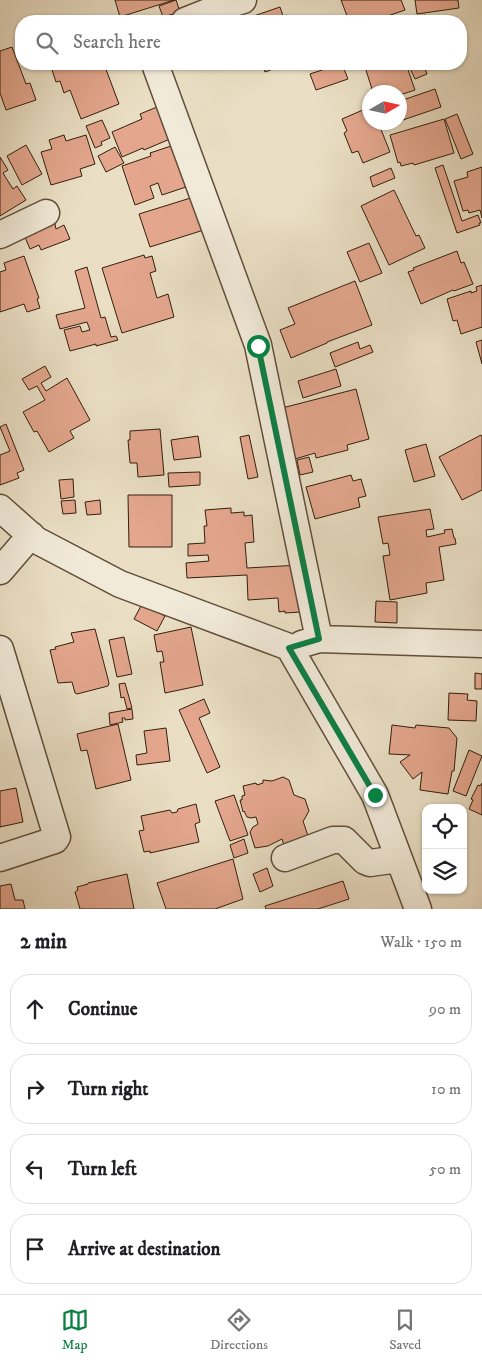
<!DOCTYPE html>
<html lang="en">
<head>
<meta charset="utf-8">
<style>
	:root { --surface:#fff; --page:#f6f6f6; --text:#202124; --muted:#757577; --line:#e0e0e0; --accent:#0b8043 }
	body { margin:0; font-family:"IM FELL DW Pica",serif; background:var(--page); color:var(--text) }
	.controls { position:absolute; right:15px; bottom:15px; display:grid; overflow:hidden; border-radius:10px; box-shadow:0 1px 4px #0004 }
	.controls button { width:45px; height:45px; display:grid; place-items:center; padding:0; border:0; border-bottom:1px solid var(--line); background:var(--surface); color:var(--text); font:25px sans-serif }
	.compass { position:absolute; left:362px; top:85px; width:45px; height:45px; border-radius:50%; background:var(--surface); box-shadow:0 1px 4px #0004; rotate:81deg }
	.stop { position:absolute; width:15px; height:15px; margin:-11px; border:4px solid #0b8043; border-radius:50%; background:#fff }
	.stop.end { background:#0b8043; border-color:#fff; box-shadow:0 1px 5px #0008 }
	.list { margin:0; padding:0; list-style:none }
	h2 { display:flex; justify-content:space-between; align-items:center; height:65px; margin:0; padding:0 20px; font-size:21px }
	h2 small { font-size:16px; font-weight:400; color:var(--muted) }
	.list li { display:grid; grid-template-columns:32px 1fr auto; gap:15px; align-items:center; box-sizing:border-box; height:70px; margin:0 10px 10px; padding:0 10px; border:1px solid var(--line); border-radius:20px }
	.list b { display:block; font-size:19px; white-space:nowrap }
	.list em { font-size:16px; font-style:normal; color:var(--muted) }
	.icon { flex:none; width:28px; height:28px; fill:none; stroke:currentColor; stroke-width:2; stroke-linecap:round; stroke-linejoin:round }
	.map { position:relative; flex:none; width:482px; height:909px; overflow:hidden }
	.search { position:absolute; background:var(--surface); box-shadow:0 1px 4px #0004; left:15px; right:15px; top:15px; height:55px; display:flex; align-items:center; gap:12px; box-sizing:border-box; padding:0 18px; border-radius:20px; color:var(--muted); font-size:19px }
	.sheet { height:385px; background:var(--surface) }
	nav { display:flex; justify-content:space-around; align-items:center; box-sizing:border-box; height:70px; border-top:1px solid var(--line); background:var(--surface); font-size:14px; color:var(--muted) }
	nav a { display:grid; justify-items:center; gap:2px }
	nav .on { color:var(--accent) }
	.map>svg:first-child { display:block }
	.building { fill:#e4a78e; stroke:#331e0c }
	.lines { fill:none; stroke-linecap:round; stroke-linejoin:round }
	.minor-casing { stroke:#614e3a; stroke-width:29 }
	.minor { stroke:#f1ead9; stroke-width:26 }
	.route { stroke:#0b8043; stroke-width:6 }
</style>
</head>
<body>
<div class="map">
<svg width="482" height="909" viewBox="0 0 482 909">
	<rect width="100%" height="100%" fill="#eadfc5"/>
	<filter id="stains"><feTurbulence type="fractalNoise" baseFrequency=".004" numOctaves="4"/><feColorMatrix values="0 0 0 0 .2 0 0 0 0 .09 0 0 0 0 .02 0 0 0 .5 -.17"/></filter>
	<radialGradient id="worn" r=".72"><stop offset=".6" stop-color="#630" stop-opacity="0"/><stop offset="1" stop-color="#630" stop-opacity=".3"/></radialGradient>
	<path class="building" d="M 115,0 L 174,0 L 120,17 Z
		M 176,0 L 180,12 L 163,17 L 159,6 Z
		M 341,0 L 401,0 L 405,10 L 373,21 L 349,21 Z
		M 415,0 L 458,0 L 459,8 L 417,14 Z
		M 280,7 L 283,16 L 287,15 L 289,21 L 246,21 L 245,19 Z
		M 425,15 L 427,21 L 414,21 L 413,18 Z
		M 12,47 L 26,84 L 30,83 L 36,100 L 6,110 L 0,93 L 0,51 Z
		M 60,64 L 104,64 L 119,104 L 81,119 L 70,90 L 64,93 L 60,81 L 56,82 L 51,67 Z
		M 262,64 L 286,64 L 265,72 Z
		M 326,64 L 342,64 L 348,79 L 316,90 L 310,74 L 328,68 Z
		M 364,64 L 406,64 L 415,90 L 400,95 L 400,92 L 373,92 Z
		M 408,64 L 423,64 L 427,74 L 415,79 Z
		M 435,89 L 441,107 L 400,121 L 400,101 Z
		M 157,107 L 158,111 L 162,109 L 170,139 L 144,150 L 143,148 L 122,157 L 112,132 L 142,119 L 140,114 Z
		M 370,107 L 370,122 L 378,122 L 390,152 L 363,163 L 358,151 L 352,153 L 344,133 L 347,131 L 342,119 Z
		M 457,114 L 473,154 L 461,159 L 445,119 Z
		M 444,119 L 454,153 L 414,165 L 413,163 L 401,166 L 400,162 L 398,163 L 390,135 Z
		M 102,120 L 110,138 L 101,142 L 102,145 L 95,148 L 86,126 Z
		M 64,135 L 66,141 L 86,135 L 95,164 L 80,169 L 82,176 L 51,185 L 41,152 L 52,149 L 49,140 Z
		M 180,141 L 195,184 L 162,195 L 158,183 L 150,186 L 154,198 L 135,205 L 122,166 L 151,156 L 150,153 L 171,146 L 170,144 Z
		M 26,145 L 42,174 L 22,185 L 7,156 Z
		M 115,147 L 124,163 L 106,172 L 98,156 Z
		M 0,157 L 8,170 L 3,173 L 6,178 L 13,189 L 17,186 L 26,200 L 0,216 Z
		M 443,165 L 462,221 L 478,215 L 481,223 L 479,223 L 480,225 L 457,233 L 435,168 Z
		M 482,167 L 482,218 L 480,210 L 469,213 L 468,210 L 463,211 L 454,181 L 468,177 L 467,172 Z
		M 391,168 L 395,178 L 373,187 L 370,177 Z
		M 394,190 L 416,236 L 419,235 L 425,248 L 389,265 L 361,206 Z
		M 197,196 L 207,229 L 150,247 L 139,214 Z
		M 55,224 L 56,229 L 64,225 L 70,239 L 41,250 L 39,245 L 30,249 L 24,235 Z
		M 369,243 L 382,273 L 360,282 L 347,252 Z
		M 457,251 L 461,263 L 464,262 L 473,284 L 454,291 L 453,290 L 421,304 L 408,272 L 414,270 L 413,268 Z
		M 144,255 L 145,258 L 152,256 L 156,271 L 150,273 L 157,298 L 168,294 L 174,317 L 122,333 L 102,268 Z
		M 24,256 L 39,298 L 37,299 L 40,308 L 27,312 L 24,304 L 0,312 L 0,272 L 6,270 L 4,263 Z
		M 87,267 L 101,318 L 105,317 L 111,337 L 116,336 L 118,340 L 96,346 L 96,344 L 70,351 L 64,330 L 80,326 L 82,332 L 90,330 L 87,322 L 60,329 L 56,315 L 85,308 L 75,271 Z
		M 355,281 L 372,325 L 327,342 L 327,343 L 291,358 L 280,330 L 295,324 L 288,308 Z
		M 482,285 L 482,327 L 461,334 L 457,320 L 453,321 L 447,299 L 471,291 L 471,293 L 477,291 L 476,287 Z
		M 482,340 L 482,364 L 476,342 Z
		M 358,342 L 360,349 L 370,345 L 373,352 L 335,367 L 330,353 Z
		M 45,366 L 51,377 L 41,383 L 46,391 L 67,378 L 90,420 L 70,431 L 74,438 L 49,452 L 37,431 L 34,432 L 23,412 L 45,400 L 37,386 L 29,390 L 22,379 Z
		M 336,369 L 341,386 L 303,398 L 298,381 Z
		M 356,389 L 369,439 L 347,445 L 348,450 L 316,458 L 315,453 L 295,459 L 282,408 Z
		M 6,424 L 24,470 L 17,473 L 19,478 L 0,485 L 0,455 L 10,451 L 0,427 Z
		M 160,429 L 164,475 L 138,477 L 137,463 L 130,463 L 128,440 L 130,440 L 130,431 Z
		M 249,435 L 258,477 L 248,479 L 240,437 Z
		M 481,435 L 482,437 L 482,490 L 462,500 L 439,457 Z
		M 198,436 L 201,457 L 174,460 L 171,440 Z
		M 426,444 L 435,476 L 414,482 L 405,450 Z
		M 309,457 L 313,472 L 300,475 L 297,460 Z
		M 200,472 L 200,485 L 169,487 L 168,473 Z
		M 351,475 L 353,481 L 361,479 L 366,496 L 358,498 L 360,507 L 315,519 L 306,487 Z
		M 73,479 L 74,497 L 61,499 L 59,480 Z
		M 128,495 L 172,495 L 172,547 L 129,547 Z
		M 75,500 L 76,513 L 63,514 L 61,501 Z
		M 100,500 L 101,514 L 87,515 L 85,502 Z
		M 231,508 L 231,513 L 244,512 L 244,516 L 252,515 L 254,542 L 245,543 L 247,568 L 300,565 L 301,612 L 285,613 L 285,611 L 279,612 L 278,598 L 248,600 L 247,575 L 187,578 L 186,563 L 209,561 L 208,555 L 188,556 L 188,544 L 205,543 L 204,526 L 207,526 L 205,510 Z
		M 430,509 L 434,529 L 426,530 L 427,537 L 445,533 L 444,530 L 452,529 L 454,538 L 455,538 L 456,544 L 439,547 L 444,580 L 426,583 L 427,593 L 390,600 L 383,556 L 390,555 L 388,543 L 383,544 L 378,517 Z
		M 376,601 L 397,602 L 397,623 L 375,622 Z
		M 142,604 L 165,616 L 157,631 L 134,619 Z
		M 191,627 L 203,685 L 165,693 L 160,662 L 164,662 L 162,651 L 157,652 L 154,635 Z
		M 95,629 L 109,683 L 108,686 L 77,694 L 75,693 L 72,682 L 58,683 L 50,650 L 56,649 L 55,647 L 74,642 L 71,633 Z
		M 124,637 L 132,674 L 117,677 L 109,640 Z
		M 475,673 L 482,674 L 482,689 L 475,689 Z
		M 125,683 L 132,708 L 127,709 L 124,697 L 121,698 L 119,684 Z
		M 449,693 L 468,694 L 467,700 L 477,701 L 476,721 L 448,720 Z
		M 204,699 L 210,713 L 199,718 L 220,767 L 207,773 L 179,710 Z
		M 132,709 L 133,719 L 125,720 L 125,718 L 122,718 L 123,722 L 110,725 L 109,713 Z
		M 118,724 L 131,780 L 96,789 L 87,750 L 81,751 L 77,734 Z
		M 392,725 L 415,728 L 416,725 L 449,728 L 457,738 L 454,771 L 452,771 L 448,794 L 420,790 L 422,772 L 413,779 L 400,762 L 410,755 L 389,754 Z
		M 166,728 L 170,761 L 137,765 L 136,755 L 147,753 L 144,731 Z
		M 469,750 L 482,756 L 466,796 L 453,791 Z
		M 283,777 L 289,780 L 294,795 L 305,799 L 309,811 L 304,820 L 303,821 L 308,836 L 284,845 L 282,839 L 268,846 L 255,848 L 250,832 L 253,827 L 258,824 L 256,817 L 251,818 L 247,817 L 244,811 L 243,812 L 240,800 L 242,800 L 242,796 L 245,795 L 243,786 L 256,783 L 257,785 L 263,783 L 263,780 L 272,781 Z
		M 482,783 L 482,815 L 469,809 L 473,800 L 471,799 L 478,785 L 480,786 Z
		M 16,788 L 23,822 L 0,827 L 0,791 Z
		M 234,795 L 248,835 L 230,841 L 215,801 Z
		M 196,804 L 200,822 L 195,824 L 199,842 L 150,853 L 150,851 L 144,852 L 139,831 L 144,830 L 141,816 L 170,810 L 172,813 L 177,812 L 178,809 Z
		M 244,839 L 248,853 L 234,858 L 230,845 Z
		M 233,859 L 243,899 L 215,909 L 166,909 L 157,883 Z
		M 267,868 L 273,886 L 260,892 L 253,874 Z
		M 127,874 L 134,909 L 80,909 L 75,892 L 78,890 L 77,887 L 88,884 L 88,883 Z
		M 343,881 L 349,899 L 318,909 L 266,909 L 265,906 Z
		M 11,884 L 15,900 L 23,900 L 25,909 L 0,909 L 0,886 Z"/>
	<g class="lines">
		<defs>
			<path id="minor" d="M 185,21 L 218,8 L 243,0
				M 155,64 L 258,345 L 319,639
				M 0,235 L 46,213
				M 0,508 L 36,540 L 120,584 L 289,647 L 375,795 L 418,909
				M 0,571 L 31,535
				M 302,644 L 319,639 L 482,644
				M 0,649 L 57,837 L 55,840 L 0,858
				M 285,858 L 333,840 L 344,840 L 365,861 L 370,863 L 399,859"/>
		</defs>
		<use href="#minor" class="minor-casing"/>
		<use href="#minor" class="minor"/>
	</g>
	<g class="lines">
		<path class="route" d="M 258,346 L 319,639 L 289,648 L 375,795"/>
	</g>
	<rect width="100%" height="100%" filter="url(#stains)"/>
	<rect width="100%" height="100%" fill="url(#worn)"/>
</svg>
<div class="controls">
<button><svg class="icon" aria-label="locate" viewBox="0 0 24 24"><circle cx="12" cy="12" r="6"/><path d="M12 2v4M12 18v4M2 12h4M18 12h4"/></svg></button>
<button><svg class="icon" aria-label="layers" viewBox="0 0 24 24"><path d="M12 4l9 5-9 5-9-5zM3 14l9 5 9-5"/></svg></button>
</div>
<svg class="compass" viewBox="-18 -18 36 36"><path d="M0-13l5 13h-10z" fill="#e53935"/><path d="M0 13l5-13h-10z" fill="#757577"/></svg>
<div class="stop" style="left:258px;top:346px"></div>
<div class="stop end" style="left:375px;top:795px"></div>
<div class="search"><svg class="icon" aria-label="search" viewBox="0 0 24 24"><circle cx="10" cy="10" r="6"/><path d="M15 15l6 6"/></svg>Search here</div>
</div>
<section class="sheet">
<h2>2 min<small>Walk · 150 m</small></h2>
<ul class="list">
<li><svg class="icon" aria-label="ahead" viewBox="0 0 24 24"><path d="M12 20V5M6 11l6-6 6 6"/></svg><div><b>Continue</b></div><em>90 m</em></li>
<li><svg class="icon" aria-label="right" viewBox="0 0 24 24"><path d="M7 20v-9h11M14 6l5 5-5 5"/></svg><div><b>Turn right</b></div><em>10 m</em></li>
<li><svg class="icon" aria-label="left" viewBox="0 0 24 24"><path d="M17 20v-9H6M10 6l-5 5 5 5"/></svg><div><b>Turn left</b></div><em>50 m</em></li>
<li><svg class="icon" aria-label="arrive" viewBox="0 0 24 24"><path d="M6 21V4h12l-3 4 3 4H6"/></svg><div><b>Arrive at destination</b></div></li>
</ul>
</section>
<nav>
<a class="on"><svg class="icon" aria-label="map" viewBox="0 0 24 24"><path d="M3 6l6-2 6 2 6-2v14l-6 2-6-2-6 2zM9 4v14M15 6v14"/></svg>Map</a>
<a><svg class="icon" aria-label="directions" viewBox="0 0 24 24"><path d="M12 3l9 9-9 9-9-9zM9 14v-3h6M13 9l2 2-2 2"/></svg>Directions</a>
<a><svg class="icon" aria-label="saved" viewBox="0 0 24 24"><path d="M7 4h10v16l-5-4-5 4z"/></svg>Saved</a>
</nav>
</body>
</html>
